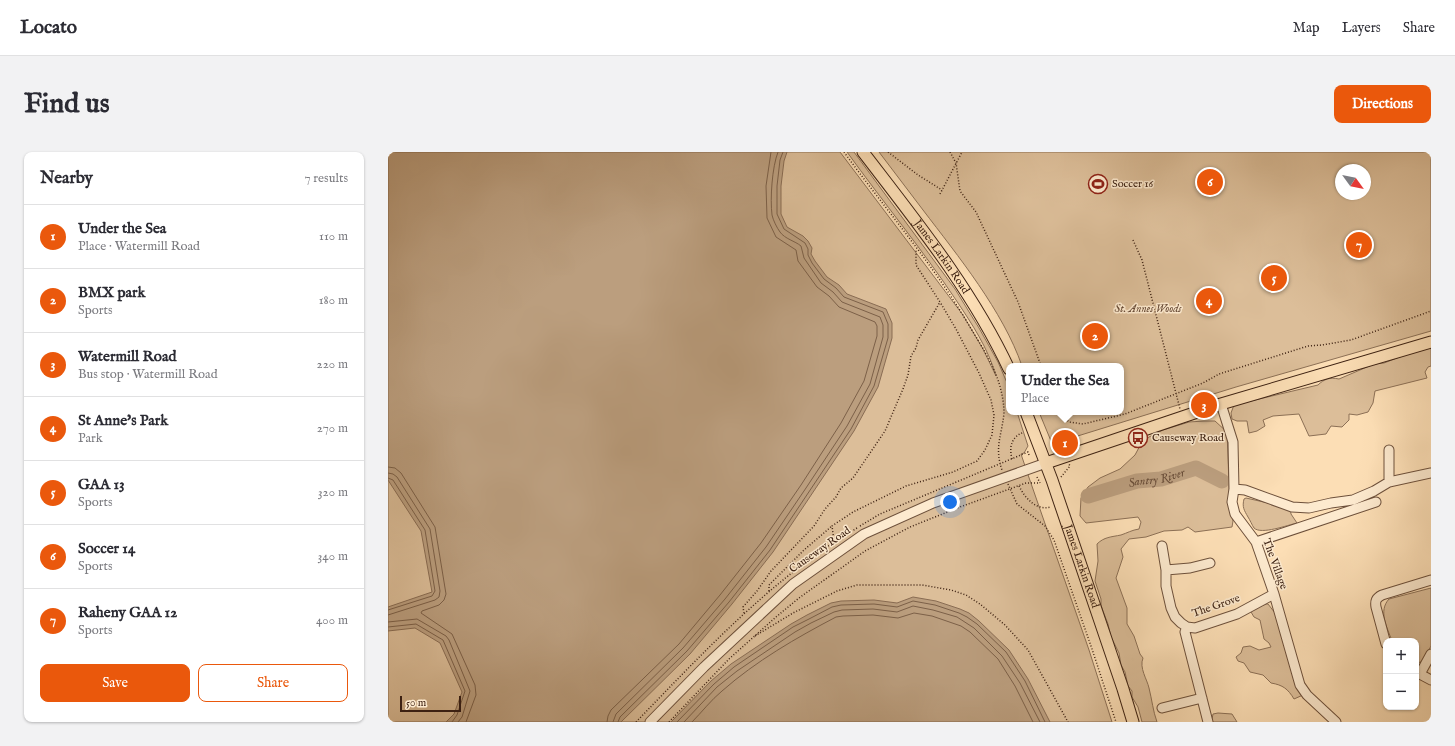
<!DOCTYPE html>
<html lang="en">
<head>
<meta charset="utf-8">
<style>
	:root { --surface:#fff; --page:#f2f2f3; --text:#2b2b33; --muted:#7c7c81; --line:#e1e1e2; --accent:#ea580c }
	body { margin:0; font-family:"IM FELL English",serif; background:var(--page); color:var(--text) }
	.controls { position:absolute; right:12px; bottom:12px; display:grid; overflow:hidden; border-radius:8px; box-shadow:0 1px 3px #0004 }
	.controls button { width:36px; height:36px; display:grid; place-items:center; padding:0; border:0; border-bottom:1px solid var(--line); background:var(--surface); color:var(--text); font:20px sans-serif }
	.compass { position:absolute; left:947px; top:12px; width:36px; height:36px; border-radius:50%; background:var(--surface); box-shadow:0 1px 3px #0004; rotate:123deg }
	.scale { position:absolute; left:12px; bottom:10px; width:61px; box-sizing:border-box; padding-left:4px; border:2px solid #3d2112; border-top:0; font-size:11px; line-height:14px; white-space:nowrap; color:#3d2112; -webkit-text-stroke:3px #fdeacf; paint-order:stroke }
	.you { position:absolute; left:562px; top:350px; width:14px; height:14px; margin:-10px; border:3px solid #fff; border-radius:50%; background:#1a73e8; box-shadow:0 0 0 6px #1a73e833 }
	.badge { display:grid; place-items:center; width:26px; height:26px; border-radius:50%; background:var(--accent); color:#fff; font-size:13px; font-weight:700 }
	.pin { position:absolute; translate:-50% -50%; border:2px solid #fff; box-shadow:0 1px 4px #0006 }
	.popup { position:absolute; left:618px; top:211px; width:118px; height:52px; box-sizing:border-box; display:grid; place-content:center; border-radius:8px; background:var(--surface); filter:drop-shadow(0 1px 3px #0005); font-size:13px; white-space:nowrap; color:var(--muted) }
	.popup b { font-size:15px; color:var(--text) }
	.popup::after { content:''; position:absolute; left:50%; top:100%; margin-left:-8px; border:8px solid transparent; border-top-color:var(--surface) }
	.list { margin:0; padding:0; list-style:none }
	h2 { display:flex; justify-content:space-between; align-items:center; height:52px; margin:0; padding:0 16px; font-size:17px }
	h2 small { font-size:13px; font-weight:400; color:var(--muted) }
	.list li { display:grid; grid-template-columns:26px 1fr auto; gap:12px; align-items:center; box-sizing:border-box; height:64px; padding:0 16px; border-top:1px solid var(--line) }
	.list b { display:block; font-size:15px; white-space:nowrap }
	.list p { margin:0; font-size:13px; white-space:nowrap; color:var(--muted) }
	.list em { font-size:13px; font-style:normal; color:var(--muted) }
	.actions { display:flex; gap:8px; padding:12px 16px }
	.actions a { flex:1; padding:9px 0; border:1px solid var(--accent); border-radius:8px; text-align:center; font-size:14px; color:var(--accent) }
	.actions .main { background:var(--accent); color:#fff }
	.map { position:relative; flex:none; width:1043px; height:570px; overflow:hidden; border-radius:8px }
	header { display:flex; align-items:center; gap:24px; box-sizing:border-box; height:56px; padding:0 20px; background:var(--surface); border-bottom:1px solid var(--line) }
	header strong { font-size:19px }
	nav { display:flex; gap:22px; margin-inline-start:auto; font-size:14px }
	.intro { display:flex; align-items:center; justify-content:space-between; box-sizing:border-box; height:96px; padding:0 24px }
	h1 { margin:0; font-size:28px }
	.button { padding:10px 18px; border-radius:8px; background:var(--accent); color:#fff; font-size:14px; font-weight:700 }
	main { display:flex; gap:24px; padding:0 24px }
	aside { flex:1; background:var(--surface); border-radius:8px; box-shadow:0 1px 3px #0004 }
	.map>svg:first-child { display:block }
	.green { fill:#dcbe99; stroke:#8c7056; fill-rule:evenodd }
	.water { fill:#bb9e7e; stroke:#896c53 }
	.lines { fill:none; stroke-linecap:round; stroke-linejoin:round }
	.shore { stroke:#7c6048; stroke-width:1 }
	.river { stroke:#bb9e7e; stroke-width:15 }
	.minor-casing { stroke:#6d503b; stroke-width:11 }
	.major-casing { stroke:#3d2112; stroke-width:13 }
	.path { stroke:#3d2112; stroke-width:1.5; stroke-dasharray:1 2; stroke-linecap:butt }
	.minor { stroke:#fdeacf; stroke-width:9 }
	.major { stroke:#fcdeb5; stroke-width:11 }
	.labels { text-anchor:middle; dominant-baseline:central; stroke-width:3; stroke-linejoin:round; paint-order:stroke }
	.poi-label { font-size:11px; fill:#3d2112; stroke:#fdeacf; text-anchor:start }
	.street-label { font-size:11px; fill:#3d2112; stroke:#fdeacf }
	.park-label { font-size:11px; font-style:italic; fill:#654834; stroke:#fdeacf }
	.water-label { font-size:12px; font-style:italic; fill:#694d38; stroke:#fdeacf }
</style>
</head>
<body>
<header>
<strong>Locato</strong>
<nav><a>Map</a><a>Layers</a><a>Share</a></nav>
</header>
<div class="intro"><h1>Find us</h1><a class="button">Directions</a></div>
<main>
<aside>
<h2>Nearby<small>7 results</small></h2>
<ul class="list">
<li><span class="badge">1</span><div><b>Under the Sea</b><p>Place · Watermill Road</p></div><em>110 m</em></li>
<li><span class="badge">2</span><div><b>BMX park</b><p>Sports</p></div><em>180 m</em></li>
<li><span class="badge">3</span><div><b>Watermill Road</b><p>Bus stop · Watermill Road</p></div><em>220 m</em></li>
<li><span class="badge">4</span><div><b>St Anne's Park</b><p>Park</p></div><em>270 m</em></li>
<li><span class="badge">5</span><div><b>GAA 13</b><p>Sports</p></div><em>320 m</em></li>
<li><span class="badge">6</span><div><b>Soccer 14</b><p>Sports</p></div><em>340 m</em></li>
<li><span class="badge">7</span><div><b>Raheny GAA 12</b><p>Sports</p></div><em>400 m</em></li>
</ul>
<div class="actions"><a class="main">Save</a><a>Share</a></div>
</aside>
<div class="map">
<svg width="1043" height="570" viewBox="0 0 1043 570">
	<rect width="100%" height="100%" fill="#fcdeb5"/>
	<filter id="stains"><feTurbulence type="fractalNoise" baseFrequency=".005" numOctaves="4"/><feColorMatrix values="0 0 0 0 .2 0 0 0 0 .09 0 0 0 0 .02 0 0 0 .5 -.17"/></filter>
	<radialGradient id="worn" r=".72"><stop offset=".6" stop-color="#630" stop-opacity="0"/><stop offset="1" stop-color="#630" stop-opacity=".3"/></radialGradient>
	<path class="green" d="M 0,0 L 452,0 L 575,163 L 595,197 L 608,224 C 600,196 584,172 568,148 C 534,97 495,50 459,0 L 466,0 L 567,137 L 591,176 L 610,210 L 620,233 L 621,237 L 621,260 L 629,260 L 640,294 L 636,301 L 633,302 L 638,317 L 701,498 L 724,570 L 0,570 Z
		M 491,0 L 1043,0 L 1043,179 L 848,235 L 667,291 L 663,289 L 651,260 L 733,260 L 733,214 L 634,214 C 615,159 570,104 535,58 C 520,39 506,19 491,0 ZM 953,18 L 977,18 L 977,42 L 953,42 Z
		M 1043,193 L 1043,214 L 1040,215 L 1037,220 L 1039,226 L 987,239 L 985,251 L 980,260 L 969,263 L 961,262 L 961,268 L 954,275 L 943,274 L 938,282 L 921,284 L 911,262 L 885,264 L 875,268 L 877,274 L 869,279 L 861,281 L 859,269 L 849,269 L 844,267 L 843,261 L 846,253 L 930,233 C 936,227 942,225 951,227 L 986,212 L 996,211 Z
		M 816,269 L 827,269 L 839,280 L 842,358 L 845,369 L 844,375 L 807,380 L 800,375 L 794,378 L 776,379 L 758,385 L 741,387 L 733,397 L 735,405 L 728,426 L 739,456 L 739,472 L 746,484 L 752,502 L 755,506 C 751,516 759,527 761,536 C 764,548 765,559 769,570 L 754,570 L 750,555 L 744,545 L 744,539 L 740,534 L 737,520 L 733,513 L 731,501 L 723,485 L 720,472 L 715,459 L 713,453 L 713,447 L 707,429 L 710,409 L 709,392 C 716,385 723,385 733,383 C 739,381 744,378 751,377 L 753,370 L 750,365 L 698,371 L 692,364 L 693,346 L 700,335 L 712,326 L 732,317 L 747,303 L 755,288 L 775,278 L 801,270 Z
		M 858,346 L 902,356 L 903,362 L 909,371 C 900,373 873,383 866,376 C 864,373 862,368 860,365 C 856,358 854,355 856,347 Z
		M 1043,436 L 1043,494 L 1036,507 L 1033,510 L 1028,511 L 1028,489 L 1004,489 C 999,475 990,459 1001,447 Z
		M 878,452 L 880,452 L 887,461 L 915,543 L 906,547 C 900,537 895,533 883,531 L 875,523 L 862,520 L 856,511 L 850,509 L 848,505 L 853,501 L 855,495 L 862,494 L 871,498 L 883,495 L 881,491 L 876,487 L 872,468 L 866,465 L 863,460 L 866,457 Z
		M 830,561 L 844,562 L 849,570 L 824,570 L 824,567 L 825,562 Z"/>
	<path class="water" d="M 0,0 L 399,0 L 396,9 L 393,34 L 393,62 L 399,75 L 415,84 L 420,89 L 424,96 L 423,102 L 427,109 L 439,125 L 451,133 L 459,142 L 498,157 L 504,171 L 504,186 L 490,235 L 466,279 L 385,400 L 344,452 L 302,502 L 233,570 L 58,570 L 66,562 L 74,540 L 52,491 L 27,476 L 0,479 L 0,455 L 44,440 L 33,379 L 0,328 Z
		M 525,445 L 548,449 L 572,457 L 581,461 L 591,469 L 621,498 L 640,527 L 662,570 L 283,570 L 323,529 L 343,512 L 403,472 L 419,463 L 443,451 L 453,449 L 486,448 L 509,451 Z"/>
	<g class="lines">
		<path class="shore" d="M 0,315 L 7,316 L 13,321 L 47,375 L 58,442 L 56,448 L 51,453 L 34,459 L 33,461 L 64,482 L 87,533 L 88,543 L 78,570
			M 0,321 L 5,322 L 9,325 L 42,377 L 52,439 L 51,445 L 47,448 L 0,463
			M 0,326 L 5,328 L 37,378 L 47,439 L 44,444 L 0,458
			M 0,470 L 29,467 L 58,484 L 61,488 L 82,539 L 74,565 L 70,570
			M 0,475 L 28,472 L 55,488 L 77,539 L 69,563 L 64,570
			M 219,570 L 220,564 L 223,558 L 291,492 L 332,443 L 373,391 L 413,333 L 453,271 L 476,229 L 489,184 L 489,174 L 487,170 L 451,155 L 441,144 L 429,135 L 410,109 L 408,98 L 388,85 L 379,66 L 378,34 L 383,0
			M 225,570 L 228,562 L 295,496 L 337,447 L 378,395 L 418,336 L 459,274 L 482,232 L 495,185 L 495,173 L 492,165 L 454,150 L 445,140 L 433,131 L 416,106 L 413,94 C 407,89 397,87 392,80 C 389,76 385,68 384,63 C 382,47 384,15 390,0
			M 230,570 L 232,565 L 299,499 L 341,450 L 382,398 L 463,277 L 486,234 L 500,186 L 500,172 L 495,160 L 456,145 L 448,136 L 436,127 L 424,111 L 420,103 L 420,97 L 417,91 L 396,77 L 389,62 L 389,34 L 392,8 L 395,0
			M 289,570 L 326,532 L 346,515 L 405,475 L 421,467 L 444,455 L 453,453 L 486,452 L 509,455 L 525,449 L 547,453 L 571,461 L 579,465 L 589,472 L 618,500 L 637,529 L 657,570
			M 296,570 L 329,535 L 349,519 L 407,480 L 423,471 L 446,460 L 454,458 L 485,457 L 509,460 L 525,454 L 545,458 L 569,465 L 586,476 L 614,504 L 632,531 L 652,570
			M 304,570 C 314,560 323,548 334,539 C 368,509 408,486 448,465 L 455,464 L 485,463 L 510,466 L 526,461 L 544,464 L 573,474 L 582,480 L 610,507 L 627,534 L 645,570"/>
		<path class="river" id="s1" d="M 700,344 L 749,329 L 773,327 L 808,316 L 834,329"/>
		<defs>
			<path id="minor" d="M 833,252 L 845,290 L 846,337 L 844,350 L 847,362 L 868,390 L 886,442 L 912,533 L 919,543 L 948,570
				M 1001,330 L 1043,321
				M 846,337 L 857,338 L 904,355 L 921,356 L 943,351 L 965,348 L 986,339 L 1001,330 L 1001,298
				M 868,390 L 988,350
				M 774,394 L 778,418 L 778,434 L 783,456 L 787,465 L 793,471 L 799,475 L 807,476 L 849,462 L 886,442
				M 778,418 L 802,416 L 822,411
				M 799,475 L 797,480 L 820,570
				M 998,492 L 988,455 C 987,449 988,446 994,443 L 1043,428
				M 1028,520 L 1043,528
				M 1032,522 L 1043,502
				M 774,556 L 814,546
				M 262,570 L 316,515 L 405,432 L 476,382 L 545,351 L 658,311"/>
			<g id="major">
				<path id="s2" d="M 475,0 C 528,69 584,138 621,217"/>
				<path id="s3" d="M 638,260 L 664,328 L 735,537 L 745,570"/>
				<path d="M 658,311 L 833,252 L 1043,190"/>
			</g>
		</defs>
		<use href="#minor" class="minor-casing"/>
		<use href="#major" class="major-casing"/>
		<path class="path" d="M 456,0 C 498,58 546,113 582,175 C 593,193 605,212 611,231 C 614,241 616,251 616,261 C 614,283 606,295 614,318
			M 500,0 L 530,23 L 554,38
			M 562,0 L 568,11 L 572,39 L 588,60 L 630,150 L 653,214
			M 552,42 L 574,0
			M 745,88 L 754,108 L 792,257
			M 671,260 L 681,270 L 695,272 L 737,262 L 815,231 L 831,222 L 920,194 L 934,193 L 963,188 L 1043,159
			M 624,307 C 621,295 623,285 636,280
			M 649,325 L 652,331
			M 673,325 L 682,314 L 681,312
			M 620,332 L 629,352 L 657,374 L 666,388 L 704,497 L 728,570
			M 631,334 C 637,346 648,359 663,355
			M 472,374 L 492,362 L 640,300 L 641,303
			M 446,389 L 444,374 L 465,360 L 518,334 L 565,320 L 589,309 L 597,298 L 604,283 L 606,263 L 603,248 L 591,221 L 568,177 L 552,150
			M 381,439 L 381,433 L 416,398 L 444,374
			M 356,461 L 355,455 L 369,439 L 383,419 L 426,374 L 437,357 L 448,345 L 453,336 L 465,326 L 497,279 L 515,237 L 520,223 L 523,204 L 528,196 L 530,188 L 552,150 L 528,113 L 528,97
			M 367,484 L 405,461 L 449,439 L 469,433 L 534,433 L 563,438 L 578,443 L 592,452 L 617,473 L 640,498 L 680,570
			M 248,570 C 317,499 384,426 469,376
			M 281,570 L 341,507 L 388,465 L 411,446 L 477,399 L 522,375 L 572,355 L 638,331 L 652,331"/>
		<use href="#minor" class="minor"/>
		<use href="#major" class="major"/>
	</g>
	<defs>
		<symbol id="stadium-ring" viewBox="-11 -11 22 22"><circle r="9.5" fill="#fdeacf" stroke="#8f2418" stroke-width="1.5"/><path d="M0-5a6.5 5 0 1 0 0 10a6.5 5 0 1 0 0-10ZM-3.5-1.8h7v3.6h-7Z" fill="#8f2418"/></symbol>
		<symbol id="bus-ring" viewBox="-11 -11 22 22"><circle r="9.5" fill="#fdeacf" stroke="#8f2418" stroke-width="1.5"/><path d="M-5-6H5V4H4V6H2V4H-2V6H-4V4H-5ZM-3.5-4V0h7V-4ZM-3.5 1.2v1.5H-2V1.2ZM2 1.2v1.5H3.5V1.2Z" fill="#8f2418"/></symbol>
	</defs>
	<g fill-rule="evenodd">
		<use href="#stadium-ring" x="699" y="21" width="22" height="22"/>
		<use href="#bus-ring" x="739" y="275" width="22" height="22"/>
	</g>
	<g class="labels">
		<g class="poi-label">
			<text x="724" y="32">Soccer 16</text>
			<text x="764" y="286">Causeway Road</text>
		</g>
		<g class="street-label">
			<text stroke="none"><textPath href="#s2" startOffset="131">James Larkin Road</textPath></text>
			<text transform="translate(432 398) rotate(-35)">Causeway Road</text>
			<text transform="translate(887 412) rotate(70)">The Village</text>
			<text stroke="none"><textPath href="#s3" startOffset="164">James Larkin Road</textPath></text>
			<text transform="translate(828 454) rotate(-19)">The Grove</text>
		</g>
		<g class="park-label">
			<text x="760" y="157">St. Annes Woods</text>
		</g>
		<g class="water-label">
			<text stroke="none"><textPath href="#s1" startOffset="71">Santry River</textPath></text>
		</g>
	</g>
	<rect width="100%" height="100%" filter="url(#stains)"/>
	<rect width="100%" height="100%" fill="url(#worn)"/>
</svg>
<div class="controls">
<button>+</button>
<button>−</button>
</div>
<svg class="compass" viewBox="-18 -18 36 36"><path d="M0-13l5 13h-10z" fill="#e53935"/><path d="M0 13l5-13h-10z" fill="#7c7c81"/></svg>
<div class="scale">50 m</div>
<div class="you"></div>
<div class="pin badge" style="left:677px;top:291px">1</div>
<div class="popup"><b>Under the Sea</b>Place</div>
<div class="pin badge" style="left:707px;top:184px">2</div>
<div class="pin badge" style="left:816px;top:253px">3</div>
<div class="pin badge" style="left:821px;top:149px">4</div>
<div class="pin badge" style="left:886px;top:126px">5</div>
<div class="pin badge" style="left:822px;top:30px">6</div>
<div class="pin badge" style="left:971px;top:93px">7</div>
</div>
</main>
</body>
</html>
